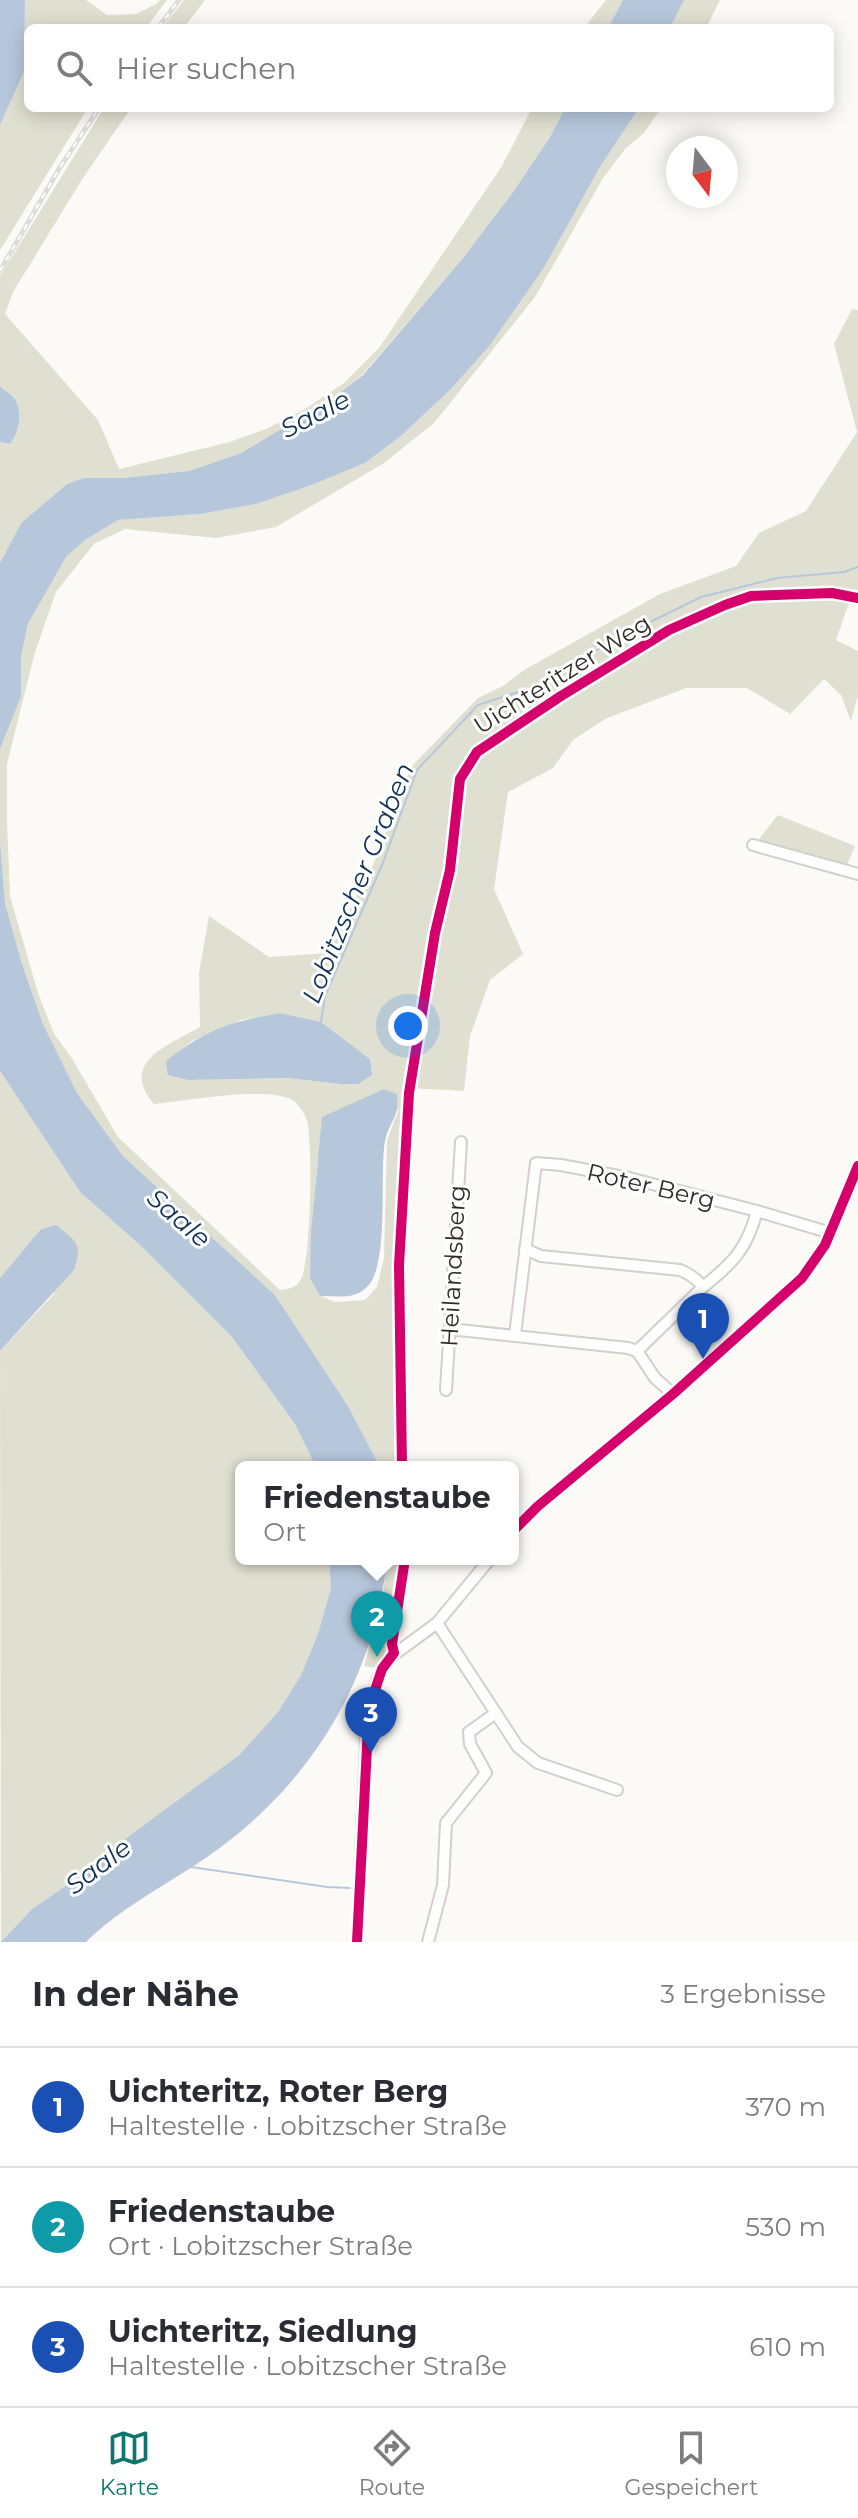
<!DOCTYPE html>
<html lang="de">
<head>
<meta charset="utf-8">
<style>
	:root { --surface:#fff; --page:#f2f2f3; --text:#2b2b33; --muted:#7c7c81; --line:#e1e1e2; --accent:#0f766e }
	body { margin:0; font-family:Montserrat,sans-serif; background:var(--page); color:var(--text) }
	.compass { position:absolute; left:666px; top:136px; width:72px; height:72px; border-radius:50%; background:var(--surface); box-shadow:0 4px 20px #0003; rotate:164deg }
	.you { position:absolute; left:408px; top:1026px; width:28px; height:28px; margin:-20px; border:6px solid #fff; border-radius:50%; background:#1a73e8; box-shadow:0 0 0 12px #1a73e833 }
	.badge { display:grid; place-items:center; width:52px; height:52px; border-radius:50%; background:var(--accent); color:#fff; font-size:26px; font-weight:700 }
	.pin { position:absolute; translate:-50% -66px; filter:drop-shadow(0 2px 4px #0008) }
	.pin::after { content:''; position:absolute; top:42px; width:28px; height:24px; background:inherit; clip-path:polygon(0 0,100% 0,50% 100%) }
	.popup { position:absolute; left:235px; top:1461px; width:284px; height:104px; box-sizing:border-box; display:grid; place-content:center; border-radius:12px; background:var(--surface); filter:drop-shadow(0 2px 6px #0005); font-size:26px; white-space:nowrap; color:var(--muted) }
	.popup b { font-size:30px; color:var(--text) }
	.popup::after { content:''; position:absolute; left:50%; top:100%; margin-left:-16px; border:16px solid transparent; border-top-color:var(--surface) }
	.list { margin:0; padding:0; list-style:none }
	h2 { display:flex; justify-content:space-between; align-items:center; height:104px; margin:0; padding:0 32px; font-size:34px }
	h2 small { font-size:26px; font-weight:400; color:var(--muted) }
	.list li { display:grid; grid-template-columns:52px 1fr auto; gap:24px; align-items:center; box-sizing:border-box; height:120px; padding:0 32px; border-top:2px solid var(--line) }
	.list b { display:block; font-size:30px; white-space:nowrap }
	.list p { margin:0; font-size:26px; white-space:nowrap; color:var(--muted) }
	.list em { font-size:26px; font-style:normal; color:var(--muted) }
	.icon { flex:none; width:44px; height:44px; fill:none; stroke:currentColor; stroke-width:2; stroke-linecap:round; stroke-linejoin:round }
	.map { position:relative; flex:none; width:858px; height:1942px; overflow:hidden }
	.search { position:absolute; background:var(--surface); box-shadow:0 4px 20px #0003; left:24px; right:24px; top:24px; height:88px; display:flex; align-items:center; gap:20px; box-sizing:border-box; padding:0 28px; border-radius:12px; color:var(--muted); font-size:30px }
	.sheet { height:464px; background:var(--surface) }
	nav { display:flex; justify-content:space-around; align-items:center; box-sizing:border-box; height:112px; border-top:2px solid var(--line); background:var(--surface); font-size:22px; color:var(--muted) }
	nav a { display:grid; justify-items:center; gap:4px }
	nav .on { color:var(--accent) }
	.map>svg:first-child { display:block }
	.green { fill:#dfe0d1; fill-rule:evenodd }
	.water { fill:#b7c7db }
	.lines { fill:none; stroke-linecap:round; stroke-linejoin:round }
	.stream { stroke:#b7c7db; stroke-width:2 }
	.minor-casing { stroke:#d3cfca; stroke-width:14 }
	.minor { stroke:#fffefe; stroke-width:10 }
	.rail-casing { stroke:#dddcdb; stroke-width:5 }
	.rail { stroke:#fff; stroke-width:2; stroke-dasharray:6; stroke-linecap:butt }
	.cycleway-casing { stroke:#fff; stroke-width:15 }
	.cycleway { stroke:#d6006c; stroke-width:10 }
	.labels { text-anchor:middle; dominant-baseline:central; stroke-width:6; stroke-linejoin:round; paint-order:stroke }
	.street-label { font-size:24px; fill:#322b25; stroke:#fff }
	.water-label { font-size:26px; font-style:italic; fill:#103158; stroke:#fff }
</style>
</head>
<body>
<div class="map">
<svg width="858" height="1942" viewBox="0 0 858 1942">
	<rect width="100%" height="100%" fill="#fcfaf7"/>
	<path class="green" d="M 25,0 L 86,0 L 107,15 L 136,14 L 156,4 L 160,0 L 167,0 L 146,28 L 28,28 L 28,108 L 88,108 L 0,250 L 0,125 L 24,72 Z
		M 184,0 L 205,0 L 184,28 L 162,28 Z
		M 606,0 L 623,0 L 608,28 L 584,28 Z
		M 684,0 L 720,0 L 706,28 L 670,28 Z
		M 104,108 L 131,108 L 83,178 L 21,279 L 13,292 L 5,314 L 98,420 L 119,469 L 230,442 L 266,429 L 305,409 L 344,383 L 379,348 L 502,166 L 532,108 L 565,108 L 550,137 L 513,192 L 463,258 L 362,375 L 330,400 L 241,453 L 189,471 L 123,478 L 84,478 L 67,484 L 21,523 L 0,563 L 0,442 L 10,444 C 19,433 23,413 15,399 C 12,395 4,390 0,386 L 0,276 Z
		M 639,108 L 661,108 L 644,133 L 625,149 L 603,178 L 535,297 L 434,423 L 384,463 L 276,527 L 216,538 L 125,529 L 94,544 L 56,592 L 35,652 L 7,764 L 7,821 L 10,896 L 38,993 L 54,1034 L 71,1057 L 118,1137 L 280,1290 C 289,1289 296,1288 301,1279 C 311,1262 313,1142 307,1121 C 306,1115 299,1105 294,1101 C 269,1085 186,1101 154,1104 C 118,1062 169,1045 200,1027 L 199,973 L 209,916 L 269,957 L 329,953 L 359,890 L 366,883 L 411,767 L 478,698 L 503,686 L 524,670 L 660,594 L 736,566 L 759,533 L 806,511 L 857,432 L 834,344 L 852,309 L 858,310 L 858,592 L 853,591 L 836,640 L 858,651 L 858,695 L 851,721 L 841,695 L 824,679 L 790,714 L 747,688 L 686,688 L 605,719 L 573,740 L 553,768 L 508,792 L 494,889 L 523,954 L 490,980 L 470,1036 L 464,1091 L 407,1088 C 393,1215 397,1340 399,1467 L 380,1467 L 348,1406 L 275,1295 L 123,1156 L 77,1093 L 43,1024 L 22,964 L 5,903 L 0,840 L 0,749 L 21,697 L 21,657 L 28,624 L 66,557 L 85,540 L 118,520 L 200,514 L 256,504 L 312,485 L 365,463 L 402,435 L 449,391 L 545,266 L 600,167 ZM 280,1013 L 321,1022 L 370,1059 L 340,1084 L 287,1078 L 188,1080 L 166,1061 L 192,1041 L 241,1020 ZM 399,1109 L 387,1140 L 384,1258 L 377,1287 L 365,1300 L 335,1302 L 321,1296 L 310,1278 L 317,1163 Z
		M 778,815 L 855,846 L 846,867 L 756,843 Z
		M 0,1071 L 80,1192 L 142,1247 L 232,1337 L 295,1424 L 316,1467 L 241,1467 L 241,1559 L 329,1559 L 331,1588 L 318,1635 L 301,1675 L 278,1712 L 239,1755 L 129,1836 L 86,1872 L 32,1909 L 1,1942 L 0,1351 L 54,1294 L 40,1230 L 0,1278 Z
		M 387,1559 L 401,1559 L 386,1657 L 377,1668 L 364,1666 L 383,1595 Z"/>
	<path class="water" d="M 0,0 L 25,0 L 24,72 L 0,125 Z
		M 623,0 L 684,0 L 670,28 L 608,28 Z
		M 565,108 L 639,108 L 600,167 L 545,266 L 490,345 L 449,391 L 402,435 L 365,463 L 312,485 L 256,504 L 200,514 L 118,520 L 85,540 L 66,557 L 28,624 L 21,657 L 21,697 L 0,749 L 0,563 L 21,523 L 67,484 L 84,478 L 123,478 L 189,471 L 241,453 L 330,400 L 363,375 L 463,258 L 513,192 L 550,137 Z
		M 0,386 C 4,390 12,395 15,399 C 23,413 19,433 10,444 L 0,442 Z
		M 0,840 L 5,903 L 22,964 L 43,1024 L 77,1093 L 123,1156 L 275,1295 L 348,1406 L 380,1467 L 316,1467 L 295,1424 L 232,1337 L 142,1247 L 80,1192 L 0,1071 Z
		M 280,1013 L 321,1022 L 370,1059 L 372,1075 L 358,1084 L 340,1084 L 287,1078 L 188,1080 L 168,1075 L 166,1061 C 205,1030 232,1021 280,1013 Z
		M 384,1089 L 397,1094 C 400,1118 389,1121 385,1141 C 379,1173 390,1265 367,1287 C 354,1300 337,1296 320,1296 L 310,1278 L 311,1233 L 322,1117 Z
		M 56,1225 C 76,1241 83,1244 74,1270 L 0,1351 L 0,1278 L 40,1230 Z
		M 329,1559 L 387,1559 C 375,1675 315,1777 221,1847 C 177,1880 126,1903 86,1942 L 1,1942 L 32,1909 L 86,1872 L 129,1836 L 239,1755 L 278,1712 L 301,1675 L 318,1634 L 331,1588 Z"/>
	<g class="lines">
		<path class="stream" d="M 321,1022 L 325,996 L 382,865 L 417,770 L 478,705 L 528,689 L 624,635 L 701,597 L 777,578 L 844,572 L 858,567
			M 191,1867 L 327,1887 L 350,1888"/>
		<defs>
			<path id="minor" d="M 753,845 L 858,874
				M 757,1211 L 831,1233
				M 525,1249 L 541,1256 L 680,1270 C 690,1274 696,1278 703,1287 L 637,1351
				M 450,1329 L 628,1348 L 637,1351 L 655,1378 L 673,1394
				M 515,1335 L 536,1163 L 561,1165 L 629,1178 L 757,1211 C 747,1249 733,1263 703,1287
				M 446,1390 L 461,1142
				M 402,1467 L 399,1265 L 409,1093 L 435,933 L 450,870 L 460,779 L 477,752 L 561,696 L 669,630 L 725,605 L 751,596 L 832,593 L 858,598
				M 513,1531 L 538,1506 L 673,1394 L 802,1278 L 825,1245 L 858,1166
				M 437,1623 L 518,1747 L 538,1763 L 617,1790
				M 394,1653 L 392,1644 L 405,1559
				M 357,1942 L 367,1723 L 377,1680 L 388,1659 L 437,1623 L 490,1559
				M 428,1942 L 443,1885 L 446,1823 L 486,1773 L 470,1744 L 469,1732 L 496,1713"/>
		</defs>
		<use href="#minor" class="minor-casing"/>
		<use href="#minor" class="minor"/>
		<defs>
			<path id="rail" d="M 158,28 L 179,0
				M 0,271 L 59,169 L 99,108"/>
		</defs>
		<use href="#rail" class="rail-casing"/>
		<use href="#rail" class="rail"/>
		<defs>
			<path id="cycleway" d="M 402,1467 L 399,1265 L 409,1093 L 435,933 L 450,870 L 460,779 L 477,752 L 561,696 L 669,630 L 725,605 L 751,596 L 832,593 L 858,598
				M 513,1531 L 538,1506 L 673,1394 L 802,1278 L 825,1245 L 858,1166
				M 357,1942 L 369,1708 L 382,1669 L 394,1653 L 392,1644 L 405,1559"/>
		</defs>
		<use href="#cycleway" class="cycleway-casing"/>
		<use href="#cycleway" class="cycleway"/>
	</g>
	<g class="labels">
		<g class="street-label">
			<text transform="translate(562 674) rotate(-32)">Uichteritzer Weg</text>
			<text transform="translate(651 1186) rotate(13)">Roter Berg</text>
			<text transform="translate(453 1266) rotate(-87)">Heilandsberg</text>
		</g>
		<g class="water-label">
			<text transform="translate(315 414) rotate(-27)">Saale</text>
			<text transform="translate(358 883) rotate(-68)">Lobitzscher Graben</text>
			<text transform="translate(179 1218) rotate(41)">Saale</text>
			<text transform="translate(98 1866) rotate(-37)">Saale</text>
		</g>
	</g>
</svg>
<svg class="compass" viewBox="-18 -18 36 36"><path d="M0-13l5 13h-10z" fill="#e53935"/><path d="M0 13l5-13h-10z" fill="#7c7c81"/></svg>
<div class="you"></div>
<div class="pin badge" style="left:703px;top:1359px;background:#1a4fb4">1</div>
<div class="pin badge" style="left:377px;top:1657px;background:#0f9aa8">2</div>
<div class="popup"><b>Friedenstaube</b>Ort</div>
<div class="pin badge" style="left:371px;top:1753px;background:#1a4fb4">3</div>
<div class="search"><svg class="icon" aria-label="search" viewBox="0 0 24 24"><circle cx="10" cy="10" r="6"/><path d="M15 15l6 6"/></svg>Hier suchen</div>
</div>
<section class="sheet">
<h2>In der Nähe<small>3 Ergebnisse</small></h2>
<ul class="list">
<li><span class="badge" style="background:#1a4fb4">1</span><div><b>Uichteritz, Roter Berg</b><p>Haltestelle · Lobitzscher Straße</p></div><em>370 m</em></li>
<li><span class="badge" style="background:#0f9aa8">2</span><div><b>Friedenstaube</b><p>Ort · Lobitzscher Straße</p></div><em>530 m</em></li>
<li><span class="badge" style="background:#1a4fb4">3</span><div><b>Uichteritz, Siedlung</b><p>Haltestelle · Lobitzscher Straße</p></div><em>610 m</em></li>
</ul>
</section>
<nav>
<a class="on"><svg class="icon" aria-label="map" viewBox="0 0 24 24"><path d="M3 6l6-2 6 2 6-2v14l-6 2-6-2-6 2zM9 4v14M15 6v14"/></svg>Karte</a>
<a><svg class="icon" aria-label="directions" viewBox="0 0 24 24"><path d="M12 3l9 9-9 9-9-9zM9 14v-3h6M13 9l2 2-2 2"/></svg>Route</a>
<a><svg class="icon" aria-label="saved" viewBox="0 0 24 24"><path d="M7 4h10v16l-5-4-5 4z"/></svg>Gespeichert</a>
</nav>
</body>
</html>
